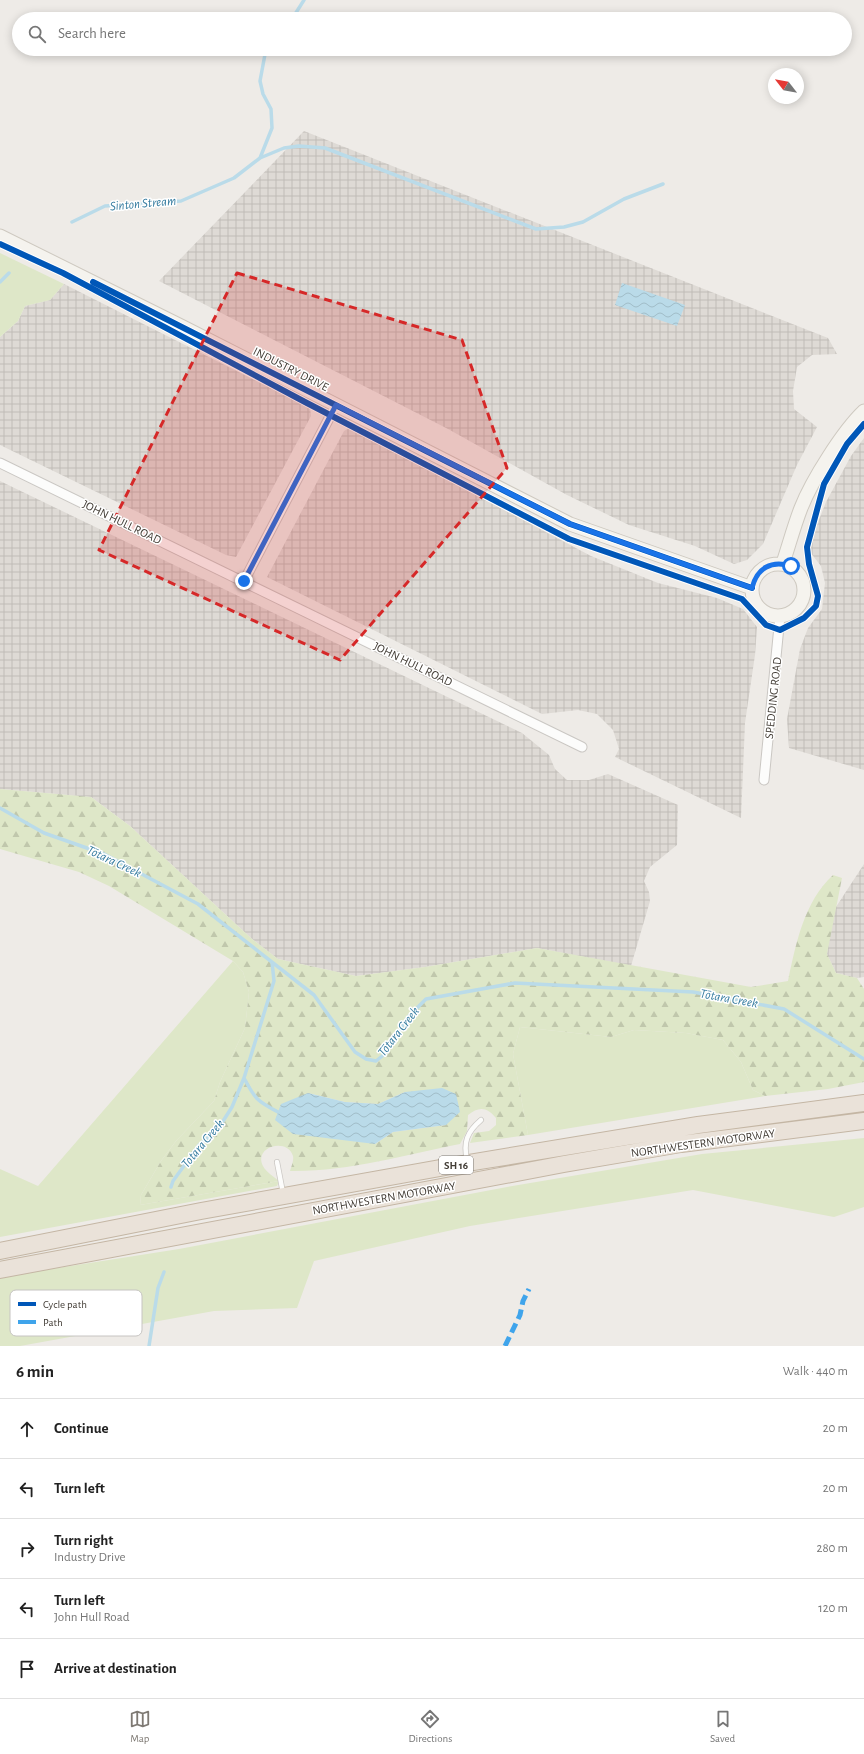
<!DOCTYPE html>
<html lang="en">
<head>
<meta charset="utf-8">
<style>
	:root { --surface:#fff; --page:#f6f6f6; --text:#222; --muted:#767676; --line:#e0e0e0; --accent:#7e7973 }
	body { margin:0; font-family:"Alegreya Sans",sans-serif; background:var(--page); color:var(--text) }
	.compass { position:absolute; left:768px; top:68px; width:36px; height:36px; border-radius:50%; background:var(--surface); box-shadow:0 2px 10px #0003; rotate:301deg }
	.stop { position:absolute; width:12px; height:12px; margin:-9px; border:3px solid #1a73e8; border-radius:50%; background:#fff }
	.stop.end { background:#1a73e8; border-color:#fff; box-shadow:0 1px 4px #0008 }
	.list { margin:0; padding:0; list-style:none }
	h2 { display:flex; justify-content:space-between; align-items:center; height:52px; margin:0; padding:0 16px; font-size:17px }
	h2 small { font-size:13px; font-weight:400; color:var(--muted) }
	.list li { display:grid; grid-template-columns:26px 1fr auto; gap:12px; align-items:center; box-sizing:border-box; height:60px; padding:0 16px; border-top:1px solid var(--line) }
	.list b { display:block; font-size:15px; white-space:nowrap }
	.list p { margin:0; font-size:13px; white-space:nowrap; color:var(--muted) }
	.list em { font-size:13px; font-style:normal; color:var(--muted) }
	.icon { flex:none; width:22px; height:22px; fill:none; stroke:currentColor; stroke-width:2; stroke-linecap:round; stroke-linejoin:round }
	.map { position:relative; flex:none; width:864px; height:1346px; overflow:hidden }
	.search { position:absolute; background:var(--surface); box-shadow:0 2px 10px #0003; left:12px; right:12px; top:12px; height:44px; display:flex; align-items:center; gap:10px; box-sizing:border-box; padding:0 14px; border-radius:22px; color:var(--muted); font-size:15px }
	.sheet { height:352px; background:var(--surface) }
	nav { display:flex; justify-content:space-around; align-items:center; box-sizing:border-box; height:56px; border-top:1px solid var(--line); background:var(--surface); font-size:11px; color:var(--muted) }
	nav a { display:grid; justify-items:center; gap:2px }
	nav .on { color:var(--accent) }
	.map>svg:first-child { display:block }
	.industrial { fill:url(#industrial-grid) }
	.grass { fill:#dee7c8 }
	.forest { fill:url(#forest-firs); fill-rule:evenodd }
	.water { fill:url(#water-waves) }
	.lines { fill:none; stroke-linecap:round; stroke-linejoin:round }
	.stream { stroke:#badbe9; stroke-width:3.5 }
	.lane-casing { stroke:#cac7c3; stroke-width:6 }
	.street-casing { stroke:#cac7c3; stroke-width:11 }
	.secondary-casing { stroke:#cec9c0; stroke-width:15 }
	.highway-casing { stroke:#c4b6a4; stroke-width:18 }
	.lane { stroke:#fcfcfb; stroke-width:4.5 }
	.street { stroke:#fcfcfb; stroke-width:9 }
	.secondary { stroke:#f5f3ee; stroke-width:13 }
	.highway { stroke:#eae2d9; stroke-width:16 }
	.quiet { stroke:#3fa4eb; stroke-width:5; stroke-dasharray:10 5; stroke-linecap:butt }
	.cycleway-casing { stroke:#fff; stroke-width:8 }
	.cycleway { stroke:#0057b8; stroke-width:6 }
	.route { stroke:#1a73e8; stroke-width:5 }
	.marked { fill:#d62828; fill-opacity:0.2; stroke:#d62828; stroke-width:3; stroke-dasharray:8 5; stroke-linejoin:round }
	.labels { text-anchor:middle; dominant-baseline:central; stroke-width:3; stroke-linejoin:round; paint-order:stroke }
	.shield { fill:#fff; stroke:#7b7672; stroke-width:1 }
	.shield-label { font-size:11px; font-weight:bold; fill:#423c35 }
	.street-label { font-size:12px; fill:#423c35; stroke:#fff }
	.water-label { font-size:13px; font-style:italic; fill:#347b9f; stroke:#fff }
	.key { fill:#fff; stroke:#c6c4c2; stroke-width:1 }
	.key-label { font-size:11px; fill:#423c35 }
</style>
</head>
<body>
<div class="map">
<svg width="864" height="1346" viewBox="0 0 864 1346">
	<defs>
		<pattern id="industrial-grid" width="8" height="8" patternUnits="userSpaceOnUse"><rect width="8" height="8" fill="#dedad5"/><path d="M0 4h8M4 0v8" fill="none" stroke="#c0bcb7"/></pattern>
		<pattern id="forest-firs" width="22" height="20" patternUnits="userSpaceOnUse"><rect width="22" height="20" fill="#dee7c8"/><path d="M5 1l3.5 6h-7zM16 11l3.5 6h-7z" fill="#c0c7ac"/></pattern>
		<pattern id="water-waves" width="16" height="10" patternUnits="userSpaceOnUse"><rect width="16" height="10" fill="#badbe9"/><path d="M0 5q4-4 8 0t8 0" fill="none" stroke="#a1bdc8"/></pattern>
	</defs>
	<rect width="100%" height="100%" fill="#eeebe7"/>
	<path class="industrial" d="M 304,131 L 828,338 L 837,354 L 812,355 L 797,367 L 793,391 L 794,409 L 817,427 L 797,465 L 763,544 L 747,560 L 734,564 L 695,546 L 629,525 L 567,495 L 448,429 L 159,281 Z
		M 64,284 L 310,408 L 311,416 L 236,557 L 226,555 L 0,445 L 0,337 L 18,321 L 25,306 L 50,300 Z
		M 349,428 L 591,556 L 658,583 L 717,598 L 743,609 L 757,627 L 755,655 L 745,723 L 741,818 L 615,757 L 619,749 L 613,730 L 597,714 L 578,710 L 542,714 L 267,577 L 344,431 Z
		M 864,438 L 864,770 L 789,748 L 787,719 L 800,649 L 808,628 L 822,609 L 825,583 L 821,566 L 810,552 L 815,530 L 826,502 L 851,456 Z
		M 0,481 L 522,733 L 549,755 L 555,769 L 567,780 L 589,780 L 608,774 L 678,805 L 677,845 L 650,867 L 644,881 L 649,892 L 650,901 L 631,966 L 537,948 L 425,967 L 356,976 L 278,959 L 252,939 L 130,826 L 91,797 L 0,789 Z
		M 864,864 L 864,977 L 857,978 L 836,973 L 827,954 L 834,910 Z"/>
	<path class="grass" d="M 0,253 L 64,284 L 50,300 L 25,306 L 18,321 L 0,337 Z
		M 233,961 L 243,972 L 249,992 L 245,1028 L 220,1082 L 214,1101 L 176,1141 L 161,1161 L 141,1195 L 140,1205 L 279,1181 L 277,1186 L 0,1237 L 0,1169 L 38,1186 Z
		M 520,1027 L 611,1037 L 634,1030 L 686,1033 L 723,1040 L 741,1062 L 753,1090 L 765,1096 L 528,1135 L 513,1054 Z
		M 864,1138 L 864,1207 L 834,1217 L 693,1190 L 470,1226 L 314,1261 L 297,1308 L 214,1311 L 20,1346 L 0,1346 L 0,1277 L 179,1249 L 507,1187 L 702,1154 Z"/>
	<path class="forest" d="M 0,789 L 91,797 L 130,826 L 252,939 L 278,959 L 356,976 L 425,967 L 537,948 L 751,987 L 788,981 C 796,943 804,902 833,875 L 842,878 L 827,954 L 836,973 L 857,978 L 864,989 L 864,1082 L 828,1089 L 765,1096 L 753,1090 L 741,1062 L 723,1040 L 686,1033 L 634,1030 L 611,1037 L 520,1027 L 513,1054 L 528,1135 L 470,1143 L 474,1133 L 489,1131 L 496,1125 L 496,1118 C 487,1107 479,1106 468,1115 L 467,1131 L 460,1144 C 404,1155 347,1172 290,1171 C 291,1167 294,1161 293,1156 C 287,1137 253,1147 263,1166 C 266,1172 274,1177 279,1181 L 140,1205 L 141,1195 L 161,1161 L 176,1141 L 214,1101 L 220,1082 L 245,1028 L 249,992 L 243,972 L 233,961 L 109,886 L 79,872 L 0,849 ZM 405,1092 L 446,1125 L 393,1132 L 375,1144 L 308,1093 L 345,1102 L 378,1104 Z"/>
	<path class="water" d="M 622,283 L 685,305 L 677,326 L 615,305 Z
		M 442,1088 L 456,1094 L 460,1112 L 446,1125 L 393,1132 L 375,1144 L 293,1134 L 275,1120 L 281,1104 L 308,1093 L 345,1102 L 378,1104 L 405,1092 Z"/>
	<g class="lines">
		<path class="stream" d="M 292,19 L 304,0
			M 260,158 L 284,148 L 299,146 L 325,148 L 536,229 L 564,227 L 583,222 L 624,199 L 663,184
			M 72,222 L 105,206 L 181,201 L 234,178 L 260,158 L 272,128 L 271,109 L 263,94 L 260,81 L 266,49
			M 0,282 L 9,273
			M 0,808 L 44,833 L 104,854 L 198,904 L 314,995 L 355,1052 L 366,1059 L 376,1061 L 386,1053 L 408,1017 L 426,999 L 515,983 L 693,992 L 784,1009 L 864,1059
			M 244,1078 C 255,1099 257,1101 278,1112
			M 171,1187 L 173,1181 L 199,1145 L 218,1129 L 232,1107 L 244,1078 L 274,981 L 272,962
			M 149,1346 L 158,1288 L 164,1272"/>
		<defs>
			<path id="lane" d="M 467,1160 C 463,1142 467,1132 481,1120
				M 277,1162 L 283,1193"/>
			<path id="street" d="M 0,463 L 582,747
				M 244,581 L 336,405
				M 764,780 L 780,616"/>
			<path id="secondary" d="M 0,236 L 183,327 L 570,524 L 752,588
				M 783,563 C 789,545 794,526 801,508 C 812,480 843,431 864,411
				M752 590a26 26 0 1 1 52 0a26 26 0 1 1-52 0Z"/>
			<path id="highway" d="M 0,1251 L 201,1211 L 468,1163 L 698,1125 L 864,1103
				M 0,1270 L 564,1164 L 681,1144 L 864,1121"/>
		</defs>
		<use href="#lane" class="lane-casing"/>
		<use href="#street" class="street-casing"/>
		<use href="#secondary" class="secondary-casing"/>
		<use href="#highway" class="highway-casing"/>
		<use href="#lane" class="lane"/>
		<use href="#street" class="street"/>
		<use href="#secondary" class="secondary"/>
		<use href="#highway" class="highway"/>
		<path class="quiet" d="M 505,1346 L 520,1315 L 523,1301 L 529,1289"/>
		<defs>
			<path id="cycleway" d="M 0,244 L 63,273 L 305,402 L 569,539 L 742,599 L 766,625 L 780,630 L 804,618 L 816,606 L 818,596 L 809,564 L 807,547 L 824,484 L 847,444 L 864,424
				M 93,282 L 570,524 L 752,588"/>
		</defs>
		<use href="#cycleway" class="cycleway-casing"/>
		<use href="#cycleway" class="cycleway"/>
	</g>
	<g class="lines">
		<path class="route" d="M 244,581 L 336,405 L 570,524 L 752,588 C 757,568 771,560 791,566"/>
	</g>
	<path class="marked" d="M 237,273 L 462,340 L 507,468 L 340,660 L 99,550 Z"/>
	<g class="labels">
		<rect class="shield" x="439" y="1156" width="34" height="18" rx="3"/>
		<g class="shield-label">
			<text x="456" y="1165">SH 16</text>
		</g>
		<g class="street-label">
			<text transform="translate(291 369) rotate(27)">INDUSTRY DRIVE</text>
			<text transform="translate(122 522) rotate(26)">JOHN HULL ROAD</text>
			<text transform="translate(413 664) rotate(26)">JOHN HULL ROAD</text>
			<text transform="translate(773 698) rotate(-84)">SPEDDING ROAD</text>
			<text transform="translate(703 1143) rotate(-8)">NORTHWESTERN MOTORWAY</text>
			<text transform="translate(384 1198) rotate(-10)">NORTHWESTERN MOTORWAY</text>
		</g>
		<g class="water-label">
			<text transform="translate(143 204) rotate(-5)">Sinton Stream</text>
			<text transform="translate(114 862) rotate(25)">Tōtara Creek</text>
			<text transform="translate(729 999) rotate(10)">Tōtara Creek</text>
			<text transform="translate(399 1032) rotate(-52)">Tōtara Creek</text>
			<text transform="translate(203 1144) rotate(-50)">Totara Creek</text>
		</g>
	</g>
	<rect x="10" y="1290" width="132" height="46" rx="6" class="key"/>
	<rect x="18" y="1302" width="18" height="4" fill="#0057b8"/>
	<rect x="18" y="1320" width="18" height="4" fill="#3fa4eb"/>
	<g class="key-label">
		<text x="43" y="1308">Cycle path</text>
		<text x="43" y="1326">Path</text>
	</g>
</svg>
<svg class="compass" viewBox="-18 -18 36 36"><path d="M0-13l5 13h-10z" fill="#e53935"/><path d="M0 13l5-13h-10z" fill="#767676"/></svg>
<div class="stop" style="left:791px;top:566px"></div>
<div class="stop end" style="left:244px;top:581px"></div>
<div class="search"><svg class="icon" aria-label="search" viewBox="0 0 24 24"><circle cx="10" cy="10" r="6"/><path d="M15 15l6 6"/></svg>Search here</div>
</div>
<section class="sheet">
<h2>6 min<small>Walk · 440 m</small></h2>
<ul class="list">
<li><svg class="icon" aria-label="ahead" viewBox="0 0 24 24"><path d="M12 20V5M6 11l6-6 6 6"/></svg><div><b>Continue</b></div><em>20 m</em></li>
<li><svg class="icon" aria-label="left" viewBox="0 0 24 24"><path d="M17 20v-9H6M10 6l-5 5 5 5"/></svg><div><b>Turn left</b></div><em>20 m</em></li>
<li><svg class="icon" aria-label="right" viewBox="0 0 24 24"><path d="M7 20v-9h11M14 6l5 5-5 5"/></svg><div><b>Turn right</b><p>Industry Drive</p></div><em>280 m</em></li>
<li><svg class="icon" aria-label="left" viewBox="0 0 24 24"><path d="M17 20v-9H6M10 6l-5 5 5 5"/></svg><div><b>Turn left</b><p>John Hull Road</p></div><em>120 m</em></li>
<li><svg class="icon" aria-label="arrive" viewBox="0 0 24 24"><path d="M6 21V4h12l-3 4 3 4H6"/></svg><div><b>Arrive at destination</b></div></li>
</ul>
</section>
<nav>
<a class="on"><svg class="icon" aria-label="map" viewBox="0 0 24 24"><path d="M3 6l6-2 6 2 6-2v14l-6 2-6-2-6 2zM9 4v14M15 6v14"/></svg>Map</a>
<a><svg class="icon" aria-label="directions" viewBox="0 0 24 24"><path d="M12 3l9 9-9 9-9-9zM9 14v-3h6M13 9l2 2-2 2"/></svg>Directions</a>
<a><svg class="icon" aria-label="saved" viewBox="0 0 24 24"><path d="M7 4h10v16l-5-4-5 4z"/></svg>Saved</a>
</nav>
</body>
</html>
